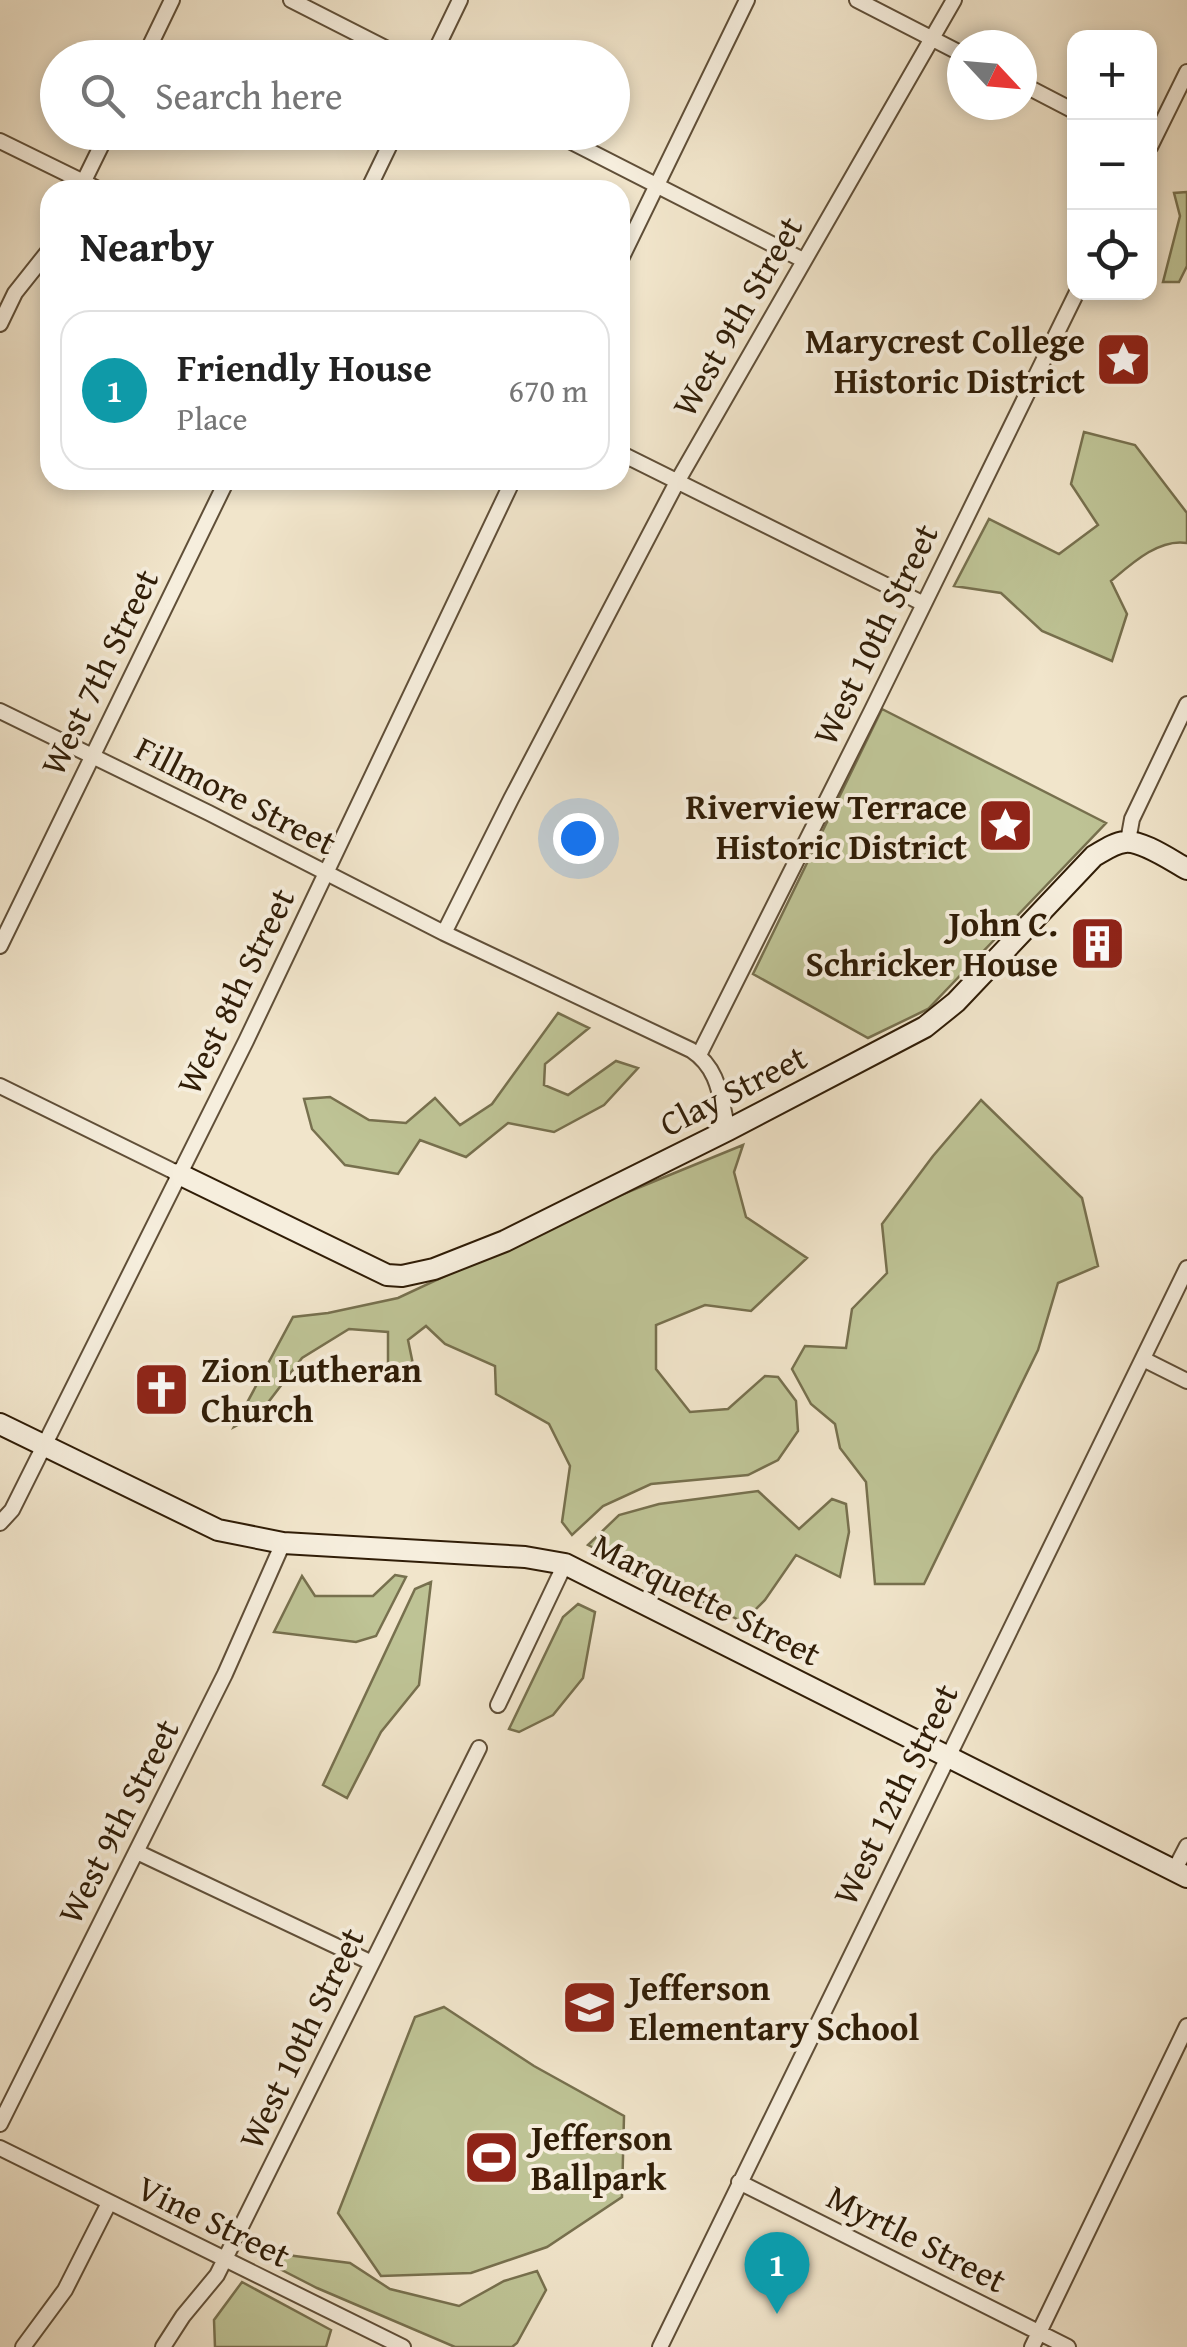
<!DOCTYPE html>
<html lang="en">
<head>
<meta charset="utf-8">
<style>
	:root { --surface:#fff; --page:#f2f2f2; --text:#222; --muted:#767676; --line:#e0e0e0; --accent:#8f2418 }
	body { margin:0; font-family:"Gentium Book Plus",serif; background:var(--page); color:var(--text) }
	.controls { position:absolute; right:30px; top:30px; display:grid; overflow:hidden; border-radius:20px; box-shadow:0 5px 15px #0003 }
	.controls button { width:90px; height:90px; display:grid; place-items:center; padding:0; border:0; border-bottom:2px solid var(--line); background:var(--surface); color:var(--text); font:50px sans-serif }
	.compass { position:absolute; left:947px; top:30px; width:90px; height:90px; border-radius:50%; background:var(--surface); box-shadow:0 5px 15px #0003; rotate:116deg }
	.you { position:absolute; left:578px; top:838px; width:35px; height:35px; margin:-25px; border:8px solid #fff; border-radius:50%; background:#1a73e8; box-shadow:0 0 0 15px #1a73e833 }
	.badge { display:grid; place-items:center; width:65px; height:65px; border-radius:50%; background:var(--accent); color:#fff; font-size:32px; font-weight:700 }
	.pin { position:absolute; translate:-50% -82px; filter:drop-shadow(0 2px 5px #0008) }
	.pin::after { content:''; position:absolute; top:52px; width:35px; height:30px; background:inherit; clip-path:polygon(0 0,100% 0,50% 100%) }
	.list { margin:0; padding:0; list-style:none }
	h2 { display:flex; justify-content:space-between; align-items:center; height:130px; margin:0; padding:0 40px; font-size:42px }
	h2 small { font-size:32px; font-weight:400; color:var(--muted) }
	.list li { display:grid; grid-template-columns:65px 1fr auto; gap:30px; align-items:center; box-sizing:border-box; height:160px; margin:0 20px 20px; padding:0 20px; border:2px solid var(--line); border-radius:30px }
	.list b { display:block; font-size:38px; white-space:nowrap }
	.list p { margin:0; font-size:32px; white-space:nowrap; color:var(--muted) }
	.list em { font-size:32px; font-style:normal; color:var(--muted) }
	.icon { flex:none; width:55px; height:55px; fill:none; stroke:currentColor; stroke-width:2; stroke-linecap:round; stroke-linejoin:round }
	.map { position:relative; flex:none; width:1187px; height:2347px; overflow:hidden }
	.search { position:absolute; background:var(--surface); box-shadow:0 5px 15px #0003; left:40px; top:40px; width:590px; height:110px; display:flex; align-items:center; gap:25px; box-sizing:border-box; padding:0 35px; border-radius:55px; color:var(--muted); font-size:38px }
	.panel { position:absolute; background:var(--surface); box-shadow:0 5px 15px #0003; left:40px; top:180px; width:590px; height:310px; border-radius:30px }
	.map>svg:first-child { display:block }
	.green { fill:#bec395; stroke:#77704e; stroke-width:2.5 }
	.lines { fill:none; stroke-linecap:round; stroke-linejoin:round }
	.street-casing { stroke:#604f38; stroke-width:18 }
	.secondary-casing { stroke:#301d07; stroke-width:24 }
	.street { stroke:#f6eedd; stroke-width:14 }
	.secondary { stroke:#f6eedd; stroke-width:20 }
	.labels { text-anchor:middle; dominant-baseline:central; stroke-width:8; stroke-linejoin:round; paint-order:stroke }
	.street-label { font-size:35px; fill:#301d07; stroke:#f6eedd }
	.poi-label { font-size:35px; font-weight:bold; fill:#301d07; stroke:#f6eedd; text-anchor:end }
</style>
</head>
<body>
<div class="map">
<svg width="1187" height="2347" viewBox="0 0 1187 2347">
	<rect width="100%" height="100%" fill="#f1e5cb"/>
	<filter id="stains"><feTurbulence type="fractalNoise" baseFrequency=".002" numOctaves="4"/><feColorMatrix values="0 0 0 0 .2 0 0 0 0 .09 0 0 0 0 .02 0 0 0 .5 -.17"/></filter>
	<radialGradient id="worn" r=".72"><stop offset=".6" stop-color="#630" stop-opacity="0"/><stop offset="1" stop-color="#630" stop-opacity=".3"/></radialGradient>
	<path class="green" d="M 1187,192 L 1187,266 L 1179,282 L 1163,282 L 1180,216 L 1174,193 Z
		M 1084,432 L 1135,445 L 1187,513 L 1187,543 C 1159,538 1131,564 1111,581 L 1127,614 L 1112,661 L 1042,631 L 1001,593 L 954,586 L 989,519 L 1059,554 L 1098,525 L 1071,484 Z
		M 882,709 L 1106,823 L 928,1009 L 868,1038 L 753,974 Z
		M 558,1013 L 589,1028 L 545,1064 L 544,1085 L 568,1095 L 616,1061 L 638,1068 L 604,1105 L 554,1132 L 508,1123 L 466,1157 L 420,1140 L 398,1174 L 345,1165 L 312,1129 L 304,1099 L 330,1097 L 369,1120 L 406,1123 L 435,1098 L 460,1125 L 492,1104 Z
		M 981,1100 L 1082,1198 L 1098,1266 L 1058,1283 L 1038,1350 L 924,1584 L 875,1584 L 866,1482 L 840,1448 L 835,1424 L 811,1404 L 792,1369 L 805,1346 L 846,1348 L 852,1309 L 887,1273 L 882,1224 L 933,1156 Z
		M 743,1145 L 734,1172 L 746,1217 L 807,1258 L 751,1311 L 705,1305 L 656,1325 L 656,1369 L 690,1412 L 728,1409 L 765,1376 L 778,1377 L 796,1401 L 798,1431 L 778,1460 L 748,1475 L 651,1484 L 603,1506 L 572,1535 L 562,1522 L 570,1466 L 549,1424 L 496,1394 L 495,1366 L 445,1344 L 426,1326 L 408,1340 L 415,1374 L 388,1375 L 388,1332 L 349,1329 L 302,1358 L 260,1413 L 234,1427 L 293,1317 L 328,1313 L 398,1298 L 601,1203 Z
		M 758,1491 L 799,1529 L 832,1499 L 846,1504 L 849,1532 L 840,1577 L 796,1555 L 765,1600 L 743,1622 L 588,1545 L 619,1515 L 659,1504 Z
		M 395,1575 L 406,1577 L 376,1636 L 356,1642 L 274,1632 L 302,1576 L 315,1596 L 373,1596 Z
		M 431,1582 L 419,1685 L 381,1732 L 347,1798 L 323,1785 L 415,1589 Z
		M 578,1604 L 595,1612 L 583,1678 L 553,1715 L 519,1732 L 509,1729 L 563,1617 Z
		M 444,2007 L 534,2066 L 624,2116 L 622,2197 L 547,2247 L 471,2273 L 381,2276 L 338,2213 L 415,2017 Z
		M 279,2254 L 350,2263 L 390,2289 L 459,2306 L 504,2281 L 537,2271 L 546,2290 L 517,2343 L 512,2347 L 455,2347 L 317,2288 L 274,2266 Z
		M 242,2282 L 331,2330 L 326,2347 L 215,2347 L 214,2320 Z"/>
	<g class="lines">
		<defs>
			<path id="street" d="M 291,0 L 405,58
				M 857,0 L 962,54
				M 144,58 L 172,0
				M 432,58 L 460,0
				M 1022,84 L 1074,111
				M 552,132 L 803,260
				M 0,141 L 100,190
				M 1150,147 L 1187,72
				M 80,189 L 108,132
				M 368,190 L 396,132
				M 620,261 L 747,0
				M 0,324 L 15,293 L 50,249
				M 620,453 L 924,604
				M 0,711 L 209,813 L 444,933 L 691,1050 C 720,1069 720,1098 728,1130
				M 1128,841 L 1132,819 L 1187,704
				M 444,933 L 511,799 L 677,482 L 954,0
				M 0,946 L 227,480
				M 699,1055 L 872,710 L 1077,292
				M 0,1086 L 179,1174
				M 1143,1359 L 1187,1381
				M 0,1523 L 12,1510 L 246,1041 L 513,480
				M 498,1705 L 565,1564
				M 137,1852 L 372,1963
				M 1174,1871 L 1187,1846
				M 0,2124 L 225,1674 L 283,1543
				M 0,2148 L 403,2347
				M 739,2182 L 1068,2347
				M 23,2347 L 65,2290 L 109,2203
				M 163,2347 L 183,2316 L 217,2275 L 479,1748
				M 660,2347 L 1187,1268
				M 1032,2347 L 1187,2026"/>
			<path id="secondary" d="M 179,1174 L 387,1275 L 402,1276 L 434,1269 L 505,1241 L 728,1130 L 925,1027 L 956,1002 L 1094,856 C 1103,851 1114,843 1125,842 C 1142,840 1172,861 1187,869
				M 0,1424 L 218,1530 L 283,1543 L 525,1557 L 565,1564 L 1187,1877"/>
		</defs>
		<use href="#street" class="street-casing"/>
		<use href="#secondary" class="secondary-casing"/>
		<use href="#street" class="street"/>
		<use href="#secondary" class="secondary"/>
	</g>
	<defs>
		<symbol id="sight-square" viewBox="-11 -11 22 22"><rect x="-9" y="-9" width="18" height="18" rx="4" fill="#8f2418" stroke="#f6eedd"/><path d="M0-6L1.8-2.2L6-1.7L2.9 1.2L3.7 5.4L0 3.3L-3.7 5.4L-2.9 1.2L-6-1.7L-1.8-2.2Z" fill="#fff"/></symbol>
		<symbol id="building-square" viewBox="-11 -11 22 22"><rect x="-9" y="-9" width="18" height="18" rx="4" fill="#8f2418" stroke="#f6eedd"/><path d="M-4-6H4V6H1V3H-1V6H-4ZM-2.5-4.3h1.7v1.8h-1.7ZM.8-4.3h1.7v1.8H.8ZM-2.5-1h1.7V.8h-1.7ZM.8-1h1.7V.8H.8Z" fill="#fff"/></symbol>
		<symbol id="church-square" viewBox="-11 -11 22 22"><rect x="-9" y="-9" width="18" height="18" rx="4" fill="#8f2418" stroke="#f6eedd"/><path d="M-1.2-6h2.4v3.5h3.3v2.4h-3.3V6h-2.4V-.1h-3.3v-2.4h3.3Z" fill="#fff"/></symbol>
		<symbol id="school-square" viewBox="-11 -11 22 22"><rect x="-9" y="-9" width="18" height="18" rx="4" fill="#8f2418" stroke="#f6eedd"/><path d="M0-5L7-2L0 1L-7-2ZM-4 1L0 2.5L4 1V4Q0 6-4 4Z" fill="#fff"/></symbol>
		<symbol id="stadium-square" viewBox="-11 -11 22 22"><rect x="-9" y="-9" width="18" height="18" rx="4" fill="#8f2418" stroke="#f6eedd"/><path d="M0-5a6.5 5 0 1 0 0 10a6.5 5 0 1 0 0-10ZM-3.5-1.8h7v3.6h-7Z" fill="#fff"/></symbol>
	</defs>
	<g fill-rule="evenodd">
		<use href="#sight-square" x="1092" y="328" width="63" height="63"/>
		<use href="#sight-square" x="974" y="794" width="63" height="63"/>
		<use href="#building-square" x="1066" y="912" width="63" height="63"/>
		<use href="#church-square" x="130" y="1358" width="63" height="63"/>
		<use href="#school-square" x="558" y="1976" width="63" height="63"/>
		<use href="#stadium-square" x="460" y="2126" width="63" height="63"/>
	</g>
	<g class="labels">
		<g class="street-label">
			<text transform="translate(737 316) rotate(-60)">West 9th Street</text>
			<text transform="translate(875 634) rotate(-64)">West 10th Street</text>
			<text transform="translate(99 672) rotate(-64)">West 7th Street</text>
			<text transform="translate(236 795) rotate(27)">Fillmore Street</text>
			<text transform="translate(235 991) rotate(-64)">West 8th Street</text>
			<text transform="translate(733 1090) rotate(-27)">Clay Street</text>
			<text transform="translate(707 1599) rotate(27)">Marquette Street</text>
			<text transform="translate(895 1794) rotate(-64)">West 12th Street</text>
			<text transform="translate(118 1821) rotate(-63)">West 9th Street</text>
			<text transform="translate(301 2038) rotate(-64)">West 10th Street</text>
			<text transform="translate(214 2221) rotate(26)">Vine Street</text>
			<text transform="translate(917 2238) rotate(27)">Myrtle Street</text>
		</g>
		<g class="poi-label">
			<text x="1085" y="340">Marycrest College<tspan x="1085" dy="40">Historic District</tspan></text>
			<text x="967" y="806">Riverview Terrace<tspan x="967" dy="40">Historic District</tspan></text>
			<text x="1058" y="923">John C.<tspan x="1058" dy="40">Schricker House</tspan></text>
			<text x="201" y="1369" text-anchor="start">Zion Lutheran<tspan x="201" dy="40">Church</tspan></text>
			<text x="629" y="1987" text-anchor="start">Jefferson<tspan x="629" dy="40">Elementary School</tspan></text>
			<text x="531" y="2137" text-anchor="start">Jefferson<tspan x="531" dy="40">Ballpark</tspan></text>
		</g>
	</g>
	<rect width="100%" height="100%" filter="url(#stains)"/>
	<rect width="100%" height="100%" fill="url(#worn)"/>
</svg>
<div class="controls">
<button>+</button>
<button>−</button>
<button><svg class="icon" aria-label="locate" viewBox="0 0 24 24"><circle cx="12" cy="12" r="6"/><path d="M12 2v4M12 18v4M2 12h4M18 12h4"/></svg></button>
</div>
<svg class="compass" viewBox="-18 -18 36 36"><path d="M0-13l5 13h-10z" fill="#e53935"/><path d="M0 13l5-13h-10z" fill="#767676"/></svg>
<div class="you"></div>
<div class="pin badge" style="left:777px;top:2314px;background:#0f9aa8">1</div>
<div class="search"><svg class="icon" aria-label="search" viewBox="0 0 24 24"><circle cx="10" cy="10" r="6"/><path d="M15 15l6 6"/></svg>Search here</div>
<section class="panel">
<h2>Nearby<small></small></h2>
<ul class="list">
<li><span class="badge" style="background:#0f9aa8">1</span><div><b>Friendly House</b><p>Place</p></div><em>670 m</em></li>
</ul>
</section>
</div>
</body>
</html>
